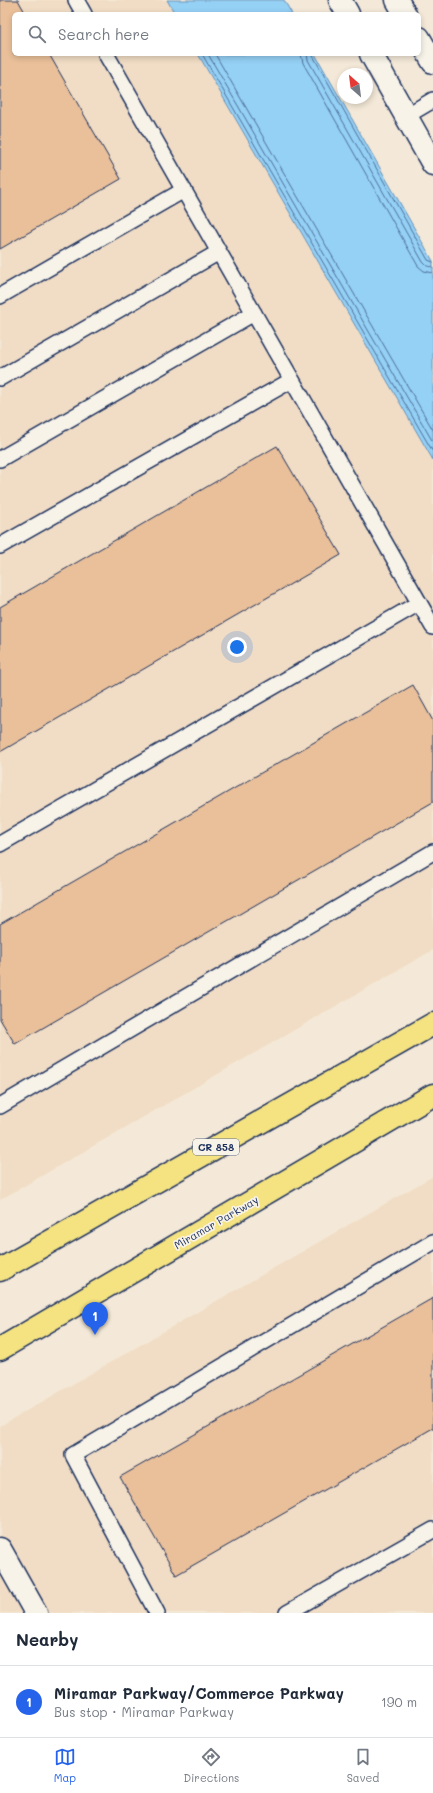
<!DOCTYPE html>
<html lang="en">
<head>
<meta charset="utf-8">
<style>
	:root { --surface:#fff; --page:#f2f2f3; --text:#1f2937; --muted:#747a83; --line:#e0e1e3; --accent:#2563eb }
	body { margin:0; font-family:Mali,sans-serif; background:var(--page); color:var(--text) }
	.compass { position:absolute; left:337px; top:68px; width:36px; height:36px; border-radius:50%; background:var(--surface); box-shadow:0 2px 6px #0003; rotate:332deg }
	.you { position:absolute; left:237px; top:647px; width:14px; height:14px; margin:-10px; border:3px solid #fff; border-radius:50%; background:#1a73e8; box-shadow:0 0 0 6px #1a73e833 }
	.badge { display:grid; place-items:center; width:26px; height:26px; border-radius:50%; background:var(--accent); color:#fff; font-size:13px; font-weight:700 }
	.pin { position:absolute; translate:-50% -33px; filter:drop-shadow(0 1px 2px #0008) }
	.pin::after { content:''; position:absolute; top:21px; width:14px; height:12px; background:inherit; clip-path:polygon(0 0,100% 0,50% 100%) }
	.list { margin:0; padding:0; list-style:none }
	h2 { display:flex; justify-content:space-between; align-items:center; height:52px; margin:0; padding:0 16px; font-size:17px }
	h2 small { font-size:13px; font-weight:400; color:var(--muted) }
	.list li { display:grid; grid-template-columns:26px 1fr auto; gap:12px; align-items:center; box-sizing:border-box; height:72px; padding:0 16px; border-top:1px solid var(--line) }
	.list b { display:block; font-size:15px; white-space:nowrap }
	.list p { margin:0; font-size:13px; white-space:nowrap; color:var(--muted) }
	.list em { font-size:13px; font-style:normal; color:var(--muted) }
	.icon { flex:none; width:22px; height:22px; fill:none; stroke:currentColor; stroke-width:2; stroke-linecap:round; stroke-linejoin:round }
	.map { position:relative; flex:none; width:433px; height:1613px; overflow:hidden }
	.search { position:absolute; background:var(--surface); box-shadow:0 2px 6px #0003; left:12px; right:12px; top:12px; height:44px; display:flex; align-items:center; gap:10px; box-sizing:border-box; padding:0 14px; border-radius:6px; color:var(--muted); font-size:15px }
	.sheet { height:124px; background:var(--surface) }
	nav { display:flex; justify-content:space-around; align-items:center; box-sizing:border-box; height:56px; border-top:1px solid var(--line); background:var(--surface); font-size:11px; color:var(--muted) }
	nav a { display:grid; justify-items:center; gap:2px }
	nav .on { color:var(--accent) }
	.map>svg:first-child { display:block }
	.built { fill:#f1ddc5 }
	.water { fill:#95d0f5; stroke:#6490b9 }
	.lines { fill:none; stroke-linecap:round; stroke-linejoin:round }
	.shore { stroke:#4c6f9a; stroke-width:1 }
	.building { fill:#eac09a; stroke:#1b2f5e }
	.lane-casing { stroke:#1b2f5e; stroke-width:18 }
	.street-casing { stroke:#1b2f5e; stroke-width:25 }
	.secondary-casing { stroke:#1b2f5e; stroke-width:25 }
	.primary-casing { stroke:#1b2f5e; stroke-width:25 }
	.lane { stroke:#f7f3e8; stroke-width:15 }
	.street { stroke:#f7f3e8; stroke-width:22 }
	.secondary { stroke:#f7f3e8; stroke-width:22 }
	.primary { stroke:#f5e382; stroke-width:22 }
	.labels { text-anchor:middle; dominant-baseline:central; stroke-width:3.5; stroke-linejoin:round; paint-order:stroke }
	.shield { fill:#f7f3e8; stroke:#5d6a87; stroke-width:1 }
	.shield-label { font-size:10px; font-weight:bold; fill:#1b2f5e }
	.street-label { font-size:11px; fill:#1b2f5e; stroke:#f7f3e8 }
</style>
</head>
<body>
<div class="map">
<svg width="433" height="1613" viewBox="0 0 433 1613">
	<rect width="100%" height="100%" fill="#f4e9d8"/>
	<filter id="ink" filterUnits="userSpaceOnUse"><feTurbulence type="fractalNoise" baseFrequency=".025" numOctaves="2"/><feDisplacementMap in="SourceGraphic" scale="8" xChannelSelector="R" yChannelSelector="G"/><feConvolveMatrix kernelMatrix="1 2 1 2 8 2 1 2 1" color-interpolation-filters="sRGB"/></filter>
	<g filter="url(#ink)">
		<path class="built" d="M 0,0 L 167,0 L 175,14 L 14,14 L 14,54 L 198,54 L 433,460 L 433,950 L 0,1200 Z
			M 433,1176 L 433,1613 L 0,1613 L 0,1426 Z"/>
		<path class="water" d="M 167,0 L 284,0 L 292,14 L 175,14 Z
			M 198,54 L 315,54 L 433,261 L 433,460 Z"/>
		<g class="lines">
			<path class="shore" d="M 202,54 L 433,452
				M 208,54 L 433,442
				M 215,54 L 433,430
				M 301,54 L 303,63 L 418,266 L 424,271 L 433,273
				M 307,54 L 308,60 L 423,262 L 427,266 L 433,267
				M 312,54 L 428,260 L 433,262"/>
		</g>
		<path class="building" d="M 0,0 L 18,0 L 26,14 L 14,14 L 14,54 L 49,54 L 121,179 L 0,249 Z
			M 277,446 L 341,555 L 0,752 L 0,607 Z
			M 413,685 L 433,721 L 433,802 L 15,1044 L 0,1019 L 0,924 Z
			M 433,1298 L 433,1428 L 176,1575 L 120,1477 Z"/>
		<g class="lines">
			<defs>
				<path id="lane" d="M 76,0 L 84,14
					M 106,54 L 433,627
					M 406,116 L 433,100
					M 0,296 L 184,190
					M 0,378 L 219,252
					M 0,459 L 254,313
					M 0,546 L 292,380
					M 0,844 L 419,603
					M 0,1106 L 433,852
					M 157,1613 L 73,1455 L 433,1242
					M 287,1613 L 433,1530"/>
				<path id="street" d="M 0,1549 L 36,1613"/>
				<path id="secondary" d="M 340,0 L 348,14
					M 397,0 L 405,14
					M 419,38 L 433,62
					M 371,54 L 433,164"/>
				<path id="primary" d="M 0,1270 L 433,1024
					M 0,1349 L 433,1095"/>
			</defs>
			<use href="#lane" class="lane-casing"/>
			<use href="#street" class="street-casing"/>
			<use href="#secondary" class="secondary-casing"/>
			<use href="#primary" class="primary-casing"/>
			<use href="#lane" class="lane"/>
			<use href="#street" class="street"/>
			<use href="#secondary" class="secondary"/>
			<use href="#primary" class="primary"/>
		</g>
	</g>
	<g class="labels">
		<rect class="shield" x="193" y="1139" width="46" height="16" rx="3"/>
		<g class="shield-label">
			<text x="216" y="1147">CR 858</text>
		</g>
		<g class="street-label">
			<text transform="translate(216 1222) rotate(-30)">Miramar Parkway</text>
		</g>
	</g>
</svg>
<svg class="compass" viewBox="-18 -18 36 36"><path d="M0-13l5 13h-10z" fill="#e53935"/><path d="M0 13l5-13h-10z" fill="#747a83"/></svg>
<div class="you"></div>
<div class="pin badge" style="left:95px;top:1335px">1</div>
<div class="search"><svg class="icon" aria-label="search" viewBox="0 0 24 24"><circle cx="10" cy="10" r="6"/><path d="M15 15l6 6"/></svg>Search here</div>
</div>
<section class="sheet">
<h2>Nearby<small></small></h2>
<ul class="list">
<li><span class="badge">1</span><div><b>Miramar Parkway/Commerce Parkway</b><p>Bus stop · Miramar Parkway</p></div><em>190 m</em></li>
</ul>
</section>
<nav>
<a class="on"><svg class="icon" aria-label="map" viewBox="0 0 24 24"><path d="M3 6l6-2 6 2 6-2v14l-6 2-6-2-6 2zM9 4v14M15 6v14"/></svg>Map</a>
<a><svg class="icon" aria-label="directions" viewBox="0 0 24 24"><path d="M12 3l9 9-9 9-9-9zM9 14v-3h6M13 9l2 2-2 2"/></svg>Directions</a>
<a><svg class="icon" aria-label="saved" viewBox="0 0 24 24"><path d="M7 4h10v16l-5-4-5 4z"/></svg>Saved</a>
</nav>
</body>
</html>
